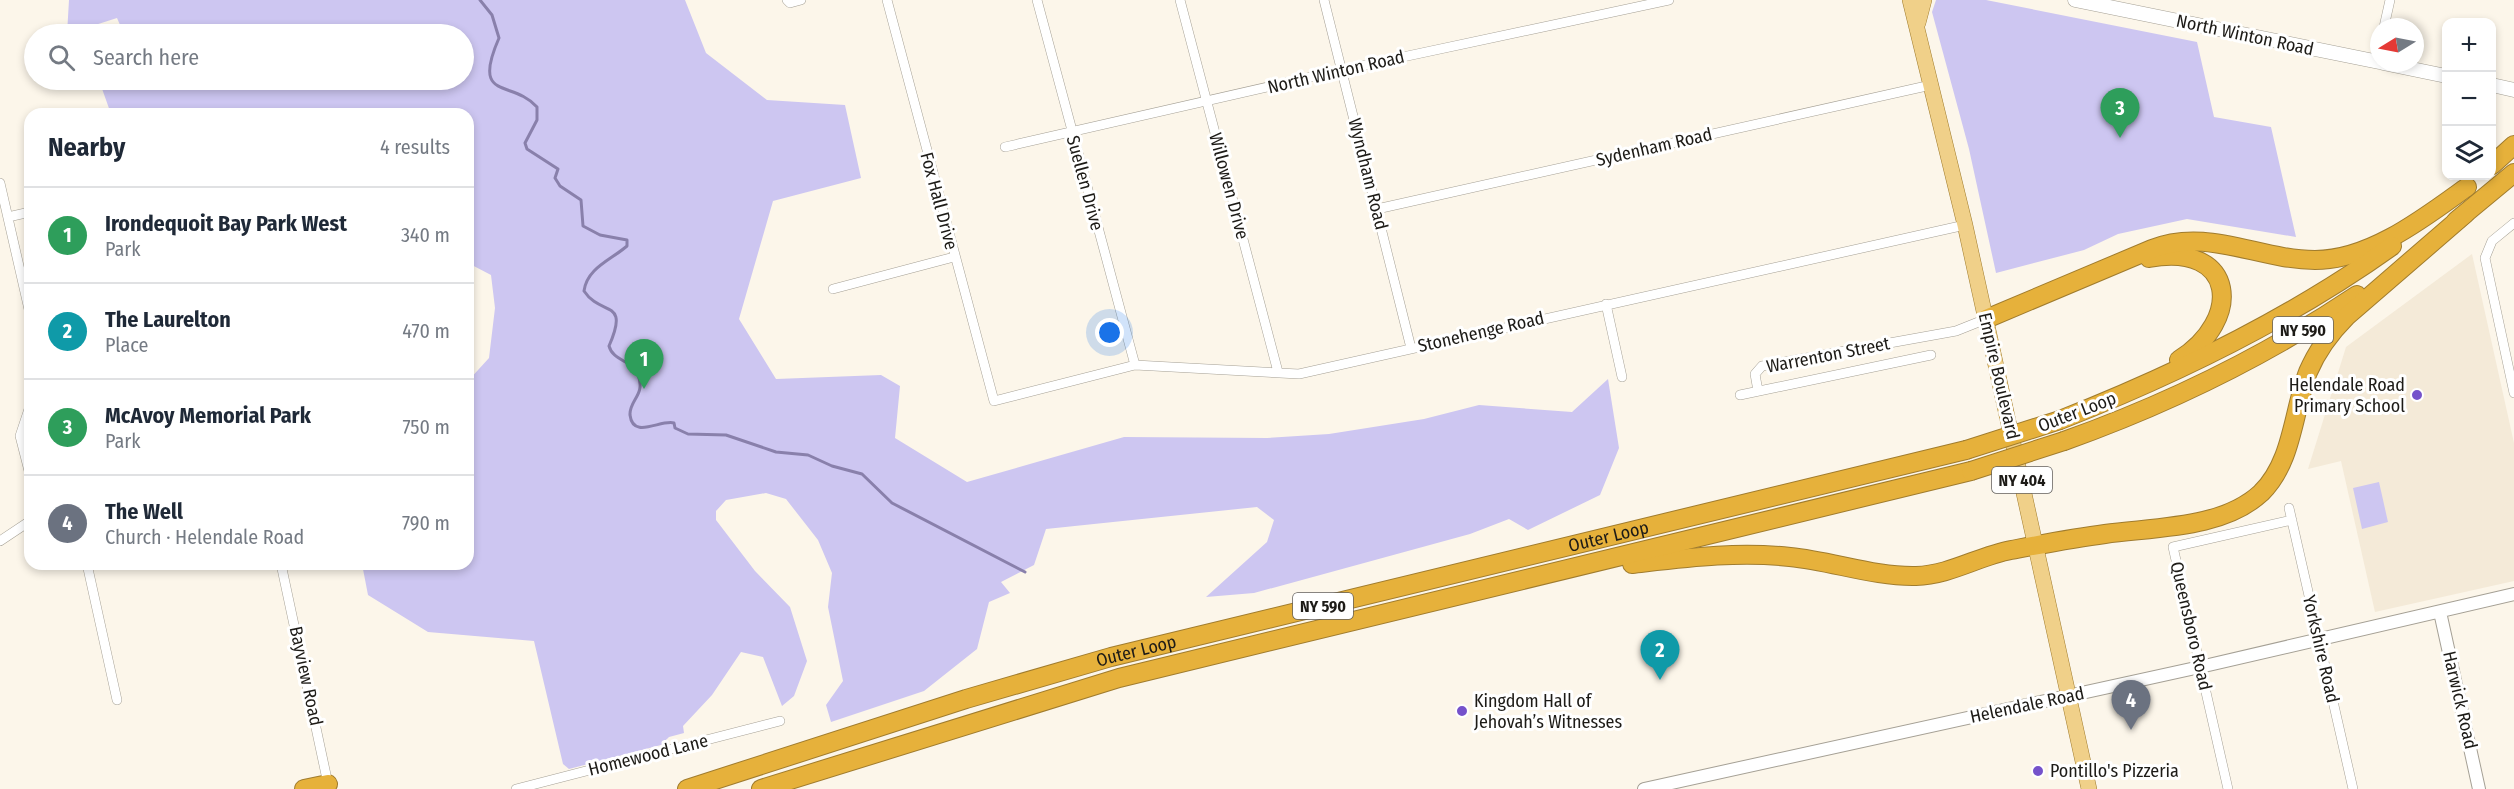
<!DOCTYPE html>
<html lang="en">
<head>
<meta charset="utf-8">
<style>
	:root { --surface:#fff; --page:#f6f6f7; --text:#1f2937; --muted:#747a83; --line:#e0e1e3; --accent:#7552cb }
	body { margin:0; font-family:"Fira Sans Condensed",sans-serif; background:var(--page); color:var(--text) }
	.controls { position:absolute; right:18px; top:18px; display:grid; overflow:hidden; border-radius:12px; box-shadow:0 3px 9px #0003 }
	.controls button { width:54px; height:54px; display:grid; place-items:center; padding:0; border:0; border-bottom:2px solid var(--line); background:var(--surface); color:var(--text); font:30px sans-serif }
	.compass { position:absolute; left:2370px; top:18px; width:54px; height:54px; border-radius:50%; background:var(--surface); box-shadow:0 3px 9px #0003; rotate:260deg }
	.you { position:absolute; left:1110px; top:333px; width:21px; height:21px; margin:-15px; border:4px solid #fff; border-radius:50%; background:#1a73e8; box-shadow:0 0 0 9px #1a73e833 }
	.badge { display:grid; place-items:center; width:39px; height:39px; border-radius:50%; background:var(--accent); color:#fff; font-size:20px; font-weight:700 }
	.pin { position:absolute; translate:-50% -50px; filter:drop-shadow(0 2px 3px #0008) }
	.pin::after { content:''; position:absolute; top:32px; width:21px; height:18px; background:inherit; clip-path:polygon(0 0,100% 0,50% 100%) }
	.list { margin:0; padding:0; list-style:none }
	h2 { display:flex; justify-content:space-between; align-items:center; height:78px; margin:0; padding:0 24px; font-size:26px }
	h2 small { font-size:20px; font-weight:400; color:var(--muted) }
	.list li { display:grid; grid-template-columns:39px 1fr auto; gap:18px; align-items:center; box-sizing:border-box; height:96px; padding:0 24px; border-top:2px solid var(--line) }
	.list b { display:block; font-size:22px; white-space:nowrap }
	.list p { margin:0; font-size:20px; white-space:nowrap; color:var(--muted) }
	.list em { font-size:20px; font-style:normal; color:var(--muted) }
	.icon { flex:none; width:33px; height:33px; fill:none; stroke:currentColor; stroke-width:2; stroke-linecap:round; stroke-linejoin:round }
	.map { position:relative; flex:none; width:2514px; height:789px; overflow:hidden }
	.search { position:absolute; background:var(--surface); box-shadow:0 3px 9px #0003; left:24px; top:24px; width:450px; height:66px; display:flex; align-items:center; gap:15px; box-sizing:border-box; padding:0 21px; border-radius:33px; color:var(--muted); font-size:22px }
	.panel { position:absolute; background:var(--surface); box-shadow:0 3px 9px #0003; left:24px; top:108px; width:450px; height:462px; border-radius:18px }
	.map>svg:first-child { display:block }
	.built { fill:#f4ead8 }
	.green { fill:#cdc6f1 }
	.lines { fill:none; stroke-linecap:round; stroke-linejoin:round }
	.stream { stroke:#8980ab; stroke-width:3 }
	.minor-casing { stroke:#a5a095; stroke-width:10 }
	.tertiary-casing { stroke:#a5a095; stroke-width:14 }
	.secondary-casing { stroke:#a5a095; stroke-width:15 }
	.primary-casing { stroke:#a07c2e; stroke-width:16 }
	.motorway-casing { stroke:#a07c2e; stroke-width:20 }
	.minor { stroke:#fff; stroke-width:9 }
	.tertiary { stroke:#fff; stroke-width:12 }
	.secondary { stroke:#fff; stroke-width:14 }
	.primary { stroke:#f0d089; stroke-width:15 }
	.motorway { stroke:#e6b13b; stroke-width:18 }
	.motorway-bridge-casing { stroke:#a07c2e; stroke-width:20; stroke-linecap:butt }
	.motorway-bridge { stroke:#e6b13b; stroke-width:18 }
	.poi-dot { fill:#7552cb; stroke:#fff; stroke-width:2 }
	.labels { text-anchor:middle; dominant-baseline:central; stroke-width:6; stroke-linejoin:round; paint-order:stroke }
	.shield { fill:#fff; stroke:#615f5d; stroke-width:1.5 }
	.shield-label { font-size:16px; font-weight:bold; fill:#1d1b17 }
	.street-label { font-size:18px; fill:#1d1b17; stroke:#fff }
	.poi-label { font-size:18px; fill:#1d1b17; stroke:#fff; text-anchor:start }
</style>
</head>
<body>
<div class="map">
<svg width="2514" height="789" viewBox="0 0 2514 789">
	<rect width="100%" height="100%" fill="#fcf6ea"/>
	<path class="built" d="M 2472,254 L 2514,443 L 2514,581 L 2375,612 L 2341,461 L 2308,469 L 2346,347 Z"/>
	<path class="green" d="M 69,0 L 685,0 L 706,53 L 767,100 L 845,105 L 861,178 L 773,201 L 739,319 L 776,379 L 881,375 L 900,386 L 895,438 L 967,482 L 1124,437 L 1267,438 L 1329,434 L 1424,419 L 1479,405 L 1572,412 L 1608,379 L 1619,448 L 1600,495 L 1528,530 L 1509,519 L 1470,534 L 1254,593 L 1206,597 L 1267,542 L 1274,520 L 1257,507 L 1046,529 L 1034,565 L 1001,582 L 1010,593 L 989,602 L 977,649 L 924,691 L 831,722 L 826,705 L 843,681 L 828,607 L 832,573 L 818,540 L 786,499 L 766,493 L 726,500 L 716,511 L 716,520 L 755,571 L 790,607 L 807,661 L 794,696 L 782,706 L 763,657 L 741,652 L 712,695 L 683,726 L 684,733 L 669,737 L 661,745 L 569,769 L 563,764 L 534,641 L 428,632 L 368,595 L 362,564 L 468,564 L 468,381 L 489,358 L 495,308 L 491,275 L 468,263 L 468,114 L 111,114 L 100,83 L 103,80 L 464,80 L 464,34 L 124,34 L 117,18 L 67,34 Z
		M 1936,0 L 1986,0 L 2197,42 L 2214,117 L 2271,127 L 2296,237 L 2187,219 L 2118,234 L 2084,250 L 1996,273 L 1969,149 L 1932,12 Z
		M 2379,482 L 2388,522 L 2362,529 L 2353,488 Z"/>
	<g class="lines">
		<path class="stream" d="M 480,0 L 492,15 L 499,38 C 471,102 512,79 537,107 L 537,120 L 525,143 L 527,149 L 558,169 L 555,178 L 560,186 L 581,200 L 583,226 L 600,235 L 627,240 L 627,246 C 611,260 587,268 584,291 C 601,317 630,298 609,346 C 613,361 632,360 638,375 C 646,395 629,400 630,415 C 633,440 661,419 674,423 L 675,428 L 688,434 L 726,435 L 776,452 L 808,455 L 832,466 L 862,474 L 892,503 L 1025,572"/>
		<defs>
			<path id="minor" d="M 787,0 L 790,3 L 801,0
				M 887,0 L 994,401 L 1135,365 L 1299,374 L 1965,225
				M 1037,0 L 1135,365
				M 1180,0 L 1278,372
				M 1324,0 L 1411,348
				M 2384,27 L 2390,0
				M 1005,147 L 1342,70 L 1669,0
				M 0,183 L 30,314
				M 1377,209 L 1931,85
				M 8,217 L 30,212
				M 2514,223 L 2492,241 L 2485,258 L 2514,393
				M 833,289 L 954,257
				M 1606,304 L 1622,377
				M 1758,391 L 1755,374 L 1762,366 L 1956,331 L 1986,319
				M 1740,395 L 1931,355
				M 30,406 L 20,436 L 30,475
				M 2289,508 L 2353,789
				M 0,541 L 30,521
				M 87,564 L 117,700
				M 281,564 L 328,784
				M 516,789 L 780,721
				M 2228,789 L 2173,547 L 2292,520"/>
			<path id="tertiary" d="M 2440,612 L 2479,789
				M 1644,789 L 2200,667 L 2514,594"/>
			<path id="secondary" d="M 2075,0 L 2379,62
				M 2383,63 L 2446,76
				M 2492,85 L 2514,90"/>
			<path id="primary" d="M 1910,0 L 1965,225 L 2089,789
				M 1918,23 L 1924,0"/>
			<g id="motorway">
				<path d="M 2492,165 L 2514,145"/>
				<path d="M 2456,221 L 2514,173"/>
				<path d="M 2149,258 C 2237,242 2243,320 2179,360"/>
				<path d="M 1986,319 L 2152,249 C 2207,227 2259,260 2315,260 C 2370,260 2424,218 2467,187"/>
				<path d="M 2060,420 C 2177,374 2290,319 2392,246"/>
				<path d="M 2064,441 C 2168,404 2266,356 2357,295"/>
				<path d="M 1632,564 C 1685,558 1737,551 1790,557 C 1832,561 1874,577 1916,576 C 1950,575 1979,556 2011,550 C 2043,544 2074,538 2105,534 C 2155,527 2222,529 2261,493 C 2293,462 2293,411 2308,372 C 2317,351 2331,332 2347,316 L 2465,214"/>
				<path d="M 304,789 L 328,784"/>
				<path id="s1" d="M 687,789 L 966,699 L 1111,657 L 1966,450"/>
				<path d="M 761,789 L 1119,678 L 1971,471"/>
			</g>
		</defs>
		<use href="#minor" class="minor-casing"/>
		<use href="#tertiary" class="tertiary-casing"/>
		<use href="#secondary" class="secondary-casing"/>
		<use href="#primary" class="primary-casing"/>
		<use href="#motorway" class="motorway-casing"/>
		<use href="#minor" class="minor"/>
		<use href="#tertiary" class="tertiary"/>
		<use href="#secondary" class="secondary"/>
		<use href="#primary" class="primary"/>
		<use href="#motorway" class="motorway"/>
		<defs>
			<path id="motorway-bridge" d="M 1966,450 L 2060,420
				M 1971,471 L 2064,441"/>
		</defs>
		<use href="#motorway-bridge" class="motorway-bridge-casing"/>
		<use href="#motorway-bridge" class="motorway-bridge"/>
	</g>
	<g class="poi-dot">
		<circle cx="2417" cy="395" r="6"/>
		<circle cx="1462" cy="711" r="6"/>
		<circle cx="2038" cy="771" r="6"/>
	</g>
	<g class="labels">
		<g class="shield">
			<rect x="2273" y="317" width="60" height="26" rx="4.5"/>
			<rect x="1992" y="467" width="60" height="26" rx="4.5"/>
			<rect x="1293" y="593" width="60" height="26" rx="4.5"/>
		</g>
		<g class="shield-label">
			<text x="2303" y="330">NY 590</text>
			<text x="2022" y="480">NY 404</text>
			<text x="1323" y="606">NY 590</text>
		</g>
		<g class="street-label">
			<text transform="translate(2245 35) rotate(12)">North Winton Road</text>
			<text transform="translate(1336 72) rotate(-13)">North Winton Road</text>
			<text transform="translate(1654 147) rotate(-13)">Sydenham Road</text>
			<text transform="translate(1368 174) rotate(76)">Wyndham Road</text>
			<text transform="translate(1085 183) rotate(75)">Suellen Drive</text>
			<text transform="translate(1229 186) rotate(75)">Willowen Drive</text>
			<text transform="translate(939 201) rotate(75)">Fox Hall Drive</text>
			<text transform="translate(1481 332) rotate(-13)">Stonehenge Road</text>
			<text transform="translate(1828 355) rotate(-11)">Warrenton Street</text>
			<text transform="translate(1999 376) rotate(77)">Empire Boulevard</text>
			<text transform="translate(2077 412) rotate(-21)">Outer Loop</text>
			<text stroke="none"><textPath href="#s1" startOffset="956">Outer Loop</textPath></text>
			<text transform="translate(2191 626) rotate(77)">Queensboro Road</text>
			<text transform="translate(2321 649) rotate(77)">Yorkshire Road</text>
			<text stroke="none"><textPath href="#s1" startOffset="470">Outer Loop</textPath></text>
			<text transform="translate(306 676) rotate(78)">Bayview Road</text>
			<text transform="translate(2460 700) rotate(77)">Harwick Road</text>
			<text transform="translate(2027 705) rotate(-12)">Helendale Road</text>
			<text transform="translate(648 755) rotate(-14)">Homewood Lane</text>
		</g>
		<g class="poi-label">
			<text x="2405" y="385" text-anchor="end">Helendale Road<tspan x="2405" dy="21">Primary School</tspan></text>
			<text x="1474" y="701">Kingdom Hall of<tspan x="1474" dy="21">Jehovah’s Witnesses</tspan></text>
			<text x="2050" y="771">Pontillo's Pizzeria</text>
		</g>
	</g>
</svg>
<div class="controls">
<button>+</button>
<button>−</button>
<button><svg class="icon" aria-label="layers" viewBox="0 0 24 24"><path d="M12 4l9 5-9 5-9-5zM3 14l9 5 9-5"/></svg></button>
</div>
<svg class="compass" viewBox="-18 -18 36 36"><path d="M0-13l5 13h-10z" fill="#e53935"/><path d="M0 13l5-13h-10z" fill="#747a83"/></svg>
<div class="you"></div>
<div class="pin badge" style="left:644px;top:389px;background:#2e9e5b">1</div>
<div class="pin badge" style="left:1660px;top:680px;background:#0f9aa8">2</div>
<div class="pin badge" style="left:2120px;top:138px;background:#2e9e5b">3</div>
<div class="pin badge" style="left:2131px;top:730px;background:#6b7280">4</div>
<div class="search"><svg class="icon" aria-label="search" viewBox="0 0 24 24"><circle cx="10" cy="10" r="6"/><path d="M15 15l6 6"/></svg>Search here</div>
<section class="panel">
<h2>Nearby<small>4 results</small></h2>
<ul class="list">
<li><span class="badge" style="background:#2e9e5b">1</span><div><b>Irondequoit Bay Park West</b><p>Park</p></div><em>340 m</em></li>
<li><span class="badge" style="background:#0f9aa8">2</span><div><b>The Laurelton</b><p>Place</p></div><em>470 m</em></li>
<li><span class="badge" style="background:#2e9e5b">3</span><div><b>McAvoy Memorial Park</b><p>Park</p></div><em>750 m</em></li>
<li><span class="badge" style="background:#6b7280">4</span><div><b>The Well</b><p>Church · Helendale Road</p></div><em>790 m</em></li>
</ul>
</section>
</div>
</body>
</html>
